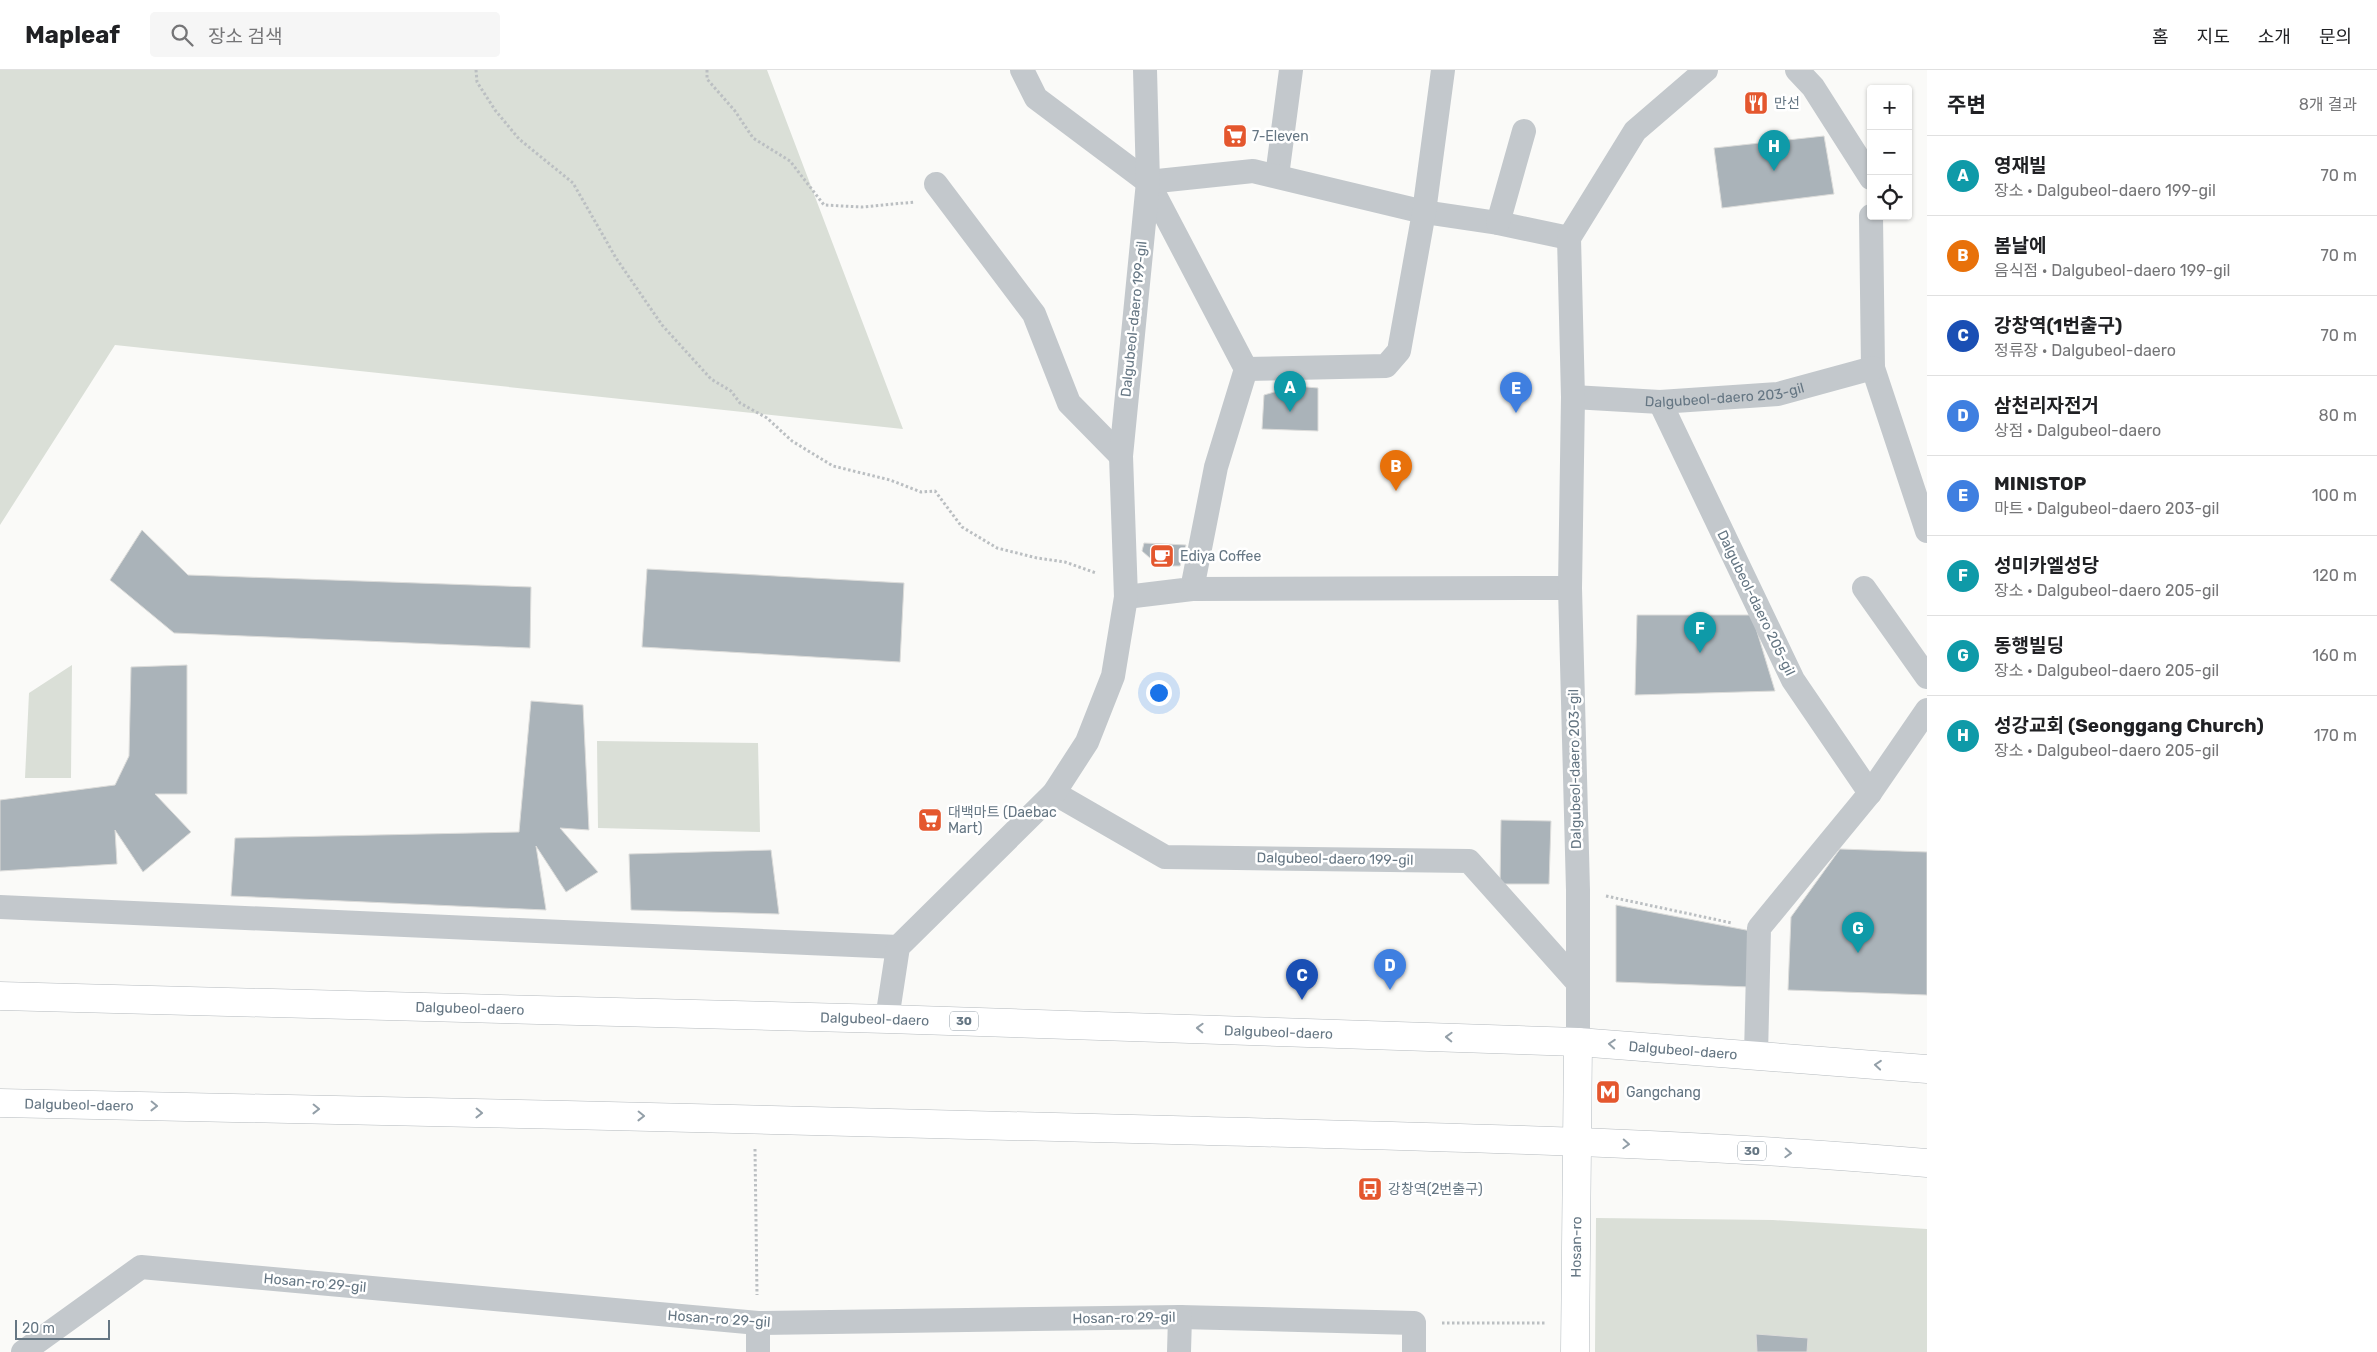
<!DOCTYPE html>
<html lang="ko">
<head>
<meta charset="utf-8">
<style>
	:root { --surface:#fff; --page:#f6f6f6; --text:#202124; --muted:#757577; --line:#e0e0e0; --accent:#e4572e }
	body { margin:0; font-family:Rubik,"Noto Sans KR",sans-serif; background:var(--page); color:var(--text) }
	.controls { position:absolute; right:15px; top:15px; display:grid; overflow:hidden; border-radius:5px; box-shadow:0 1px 4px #0004 }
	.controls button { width:45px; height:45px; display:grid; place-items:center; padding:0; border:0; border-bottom:1px solid var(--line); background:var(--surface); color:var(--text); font:25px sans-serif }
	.scale { position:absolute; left:15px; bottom:12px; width:95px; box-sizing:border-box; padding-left:5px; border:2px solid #657683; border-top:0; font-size:14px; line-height:18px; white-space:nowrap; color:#657683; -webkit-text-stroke:4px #fff; paint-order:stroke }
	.you { position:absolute; left:1158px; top:622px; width:18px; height:18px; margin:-12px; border:4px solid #fff; border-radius:50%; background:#1a73e8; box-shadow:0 0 0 8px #1a73e833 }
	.badge { display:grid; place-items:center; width:32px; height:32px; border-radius:50%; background:var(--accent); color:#fff; font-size:16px; font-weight:700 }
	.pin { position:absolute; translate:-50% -41px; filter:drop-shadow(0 1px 2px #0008) }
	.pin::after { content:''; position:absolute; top:26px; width:18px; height:15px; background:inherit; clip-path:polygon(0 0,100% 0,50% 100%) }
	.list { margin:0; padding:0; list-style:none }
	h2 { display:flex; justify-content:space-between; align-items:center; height:65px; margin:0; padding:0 20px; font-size:21px }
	h2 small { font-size:16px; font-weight:400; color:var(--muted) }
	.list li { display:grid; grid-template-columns:32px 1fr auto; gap:15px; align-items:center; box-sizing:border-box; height:80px; padding:0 20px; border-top:1px solid var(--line) }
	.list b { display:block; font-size:19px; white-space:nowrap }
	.list p { margin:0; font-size:16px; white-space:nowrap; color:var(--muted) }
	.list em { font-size:16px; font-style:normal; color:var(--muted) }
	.icon { flex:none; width:28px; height:28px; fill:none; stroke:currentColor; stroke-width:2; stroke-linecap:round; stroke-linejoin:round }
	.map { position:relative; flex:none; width:1927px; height:1282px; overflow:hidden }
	header { display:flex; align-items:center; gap:30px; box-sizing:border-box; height:70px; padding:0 25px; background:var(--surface); border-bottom:1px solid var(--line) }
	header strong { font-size:24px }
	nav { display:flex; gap:28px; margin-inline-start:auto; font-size:18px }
	.search { width:350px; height:45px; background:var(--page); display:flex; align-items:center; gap:12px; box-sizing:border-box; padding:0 18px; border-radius:5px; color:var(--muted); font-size:19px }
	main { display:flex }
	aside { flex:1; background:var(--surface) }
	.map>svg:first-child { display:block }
	.green { fill:#dadfd7 }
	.building { fill:#aab3b9; stroke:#dcdcda }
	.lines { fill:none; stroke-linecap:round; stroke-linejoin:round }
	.secondary-casing { stroke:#b3babf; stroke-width:29 }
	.primary-casing { stroke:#b5babe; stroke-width:29 }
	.path { stroke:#bbbfc2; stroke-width:3; stroke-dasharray:2.5 2.5; stroke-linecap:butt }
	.street { stroke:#c3c8cc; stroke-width:24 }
	.secondary { stroke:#fff; stroke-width:28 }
	.primary { stroke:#fff; stroke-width:28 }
	.oneway { stroke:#939fa8 }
	.labels { text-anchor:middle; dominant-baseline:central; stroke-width:5; stroke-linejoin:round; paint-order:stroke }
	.shield { fill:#fff; stroke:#939fa8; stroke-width:1 }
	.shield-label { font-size:12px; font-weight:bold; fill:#657683 }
	.poi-label { font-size:14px; fill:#657683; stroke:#fff; text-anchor:start }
	.street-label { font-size:14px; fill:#657683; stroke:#fff }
</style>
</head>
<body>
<header>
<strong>Mapleaf</strong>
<div class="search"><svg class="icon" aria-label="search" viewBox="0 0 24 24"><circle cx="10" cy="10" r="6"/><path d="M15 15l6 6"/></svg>장소 검색</div>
<nav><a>홈</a><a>지도</a><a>소개</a><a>문의</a></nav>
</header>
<main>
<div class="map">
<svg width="1927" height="1282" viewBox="0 0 1927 1282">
	<rect width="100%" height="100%" fill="#fafaf8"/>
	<path class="green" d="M 0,0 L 767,0 L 903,359 L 115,275 L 0,455 Z
		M 72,595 L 71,708 L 25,708 L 29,623 Z
		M 597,671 L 758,673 L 760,762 L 598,758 Z
		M 1596,1148 L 1773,1150 L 1927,1159 L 1927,1282 L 1595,1282 Z"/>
	<path class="building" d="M 1824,66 L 1834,124 L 1722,138 L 1714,78 Z
		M 1295,316 L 1318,318 L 1318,361 L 1262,359 L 1264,325 Z
		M 142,460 L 188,505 L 531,517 L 530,578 L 174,563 L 110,510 Z
		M 1144,473 L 1186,475 L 1180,496 L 1159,496 L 1142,481 Z
		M 647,499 L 904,513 L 900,592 L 642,577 Z
		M 1637,545 L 1752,545 L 1775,621 L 1635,625 Z
		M 187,595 L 187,724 L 155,724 L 191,762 L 143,802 L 115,760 L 117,794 L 0,801 L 0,730 L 115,715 L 129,686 L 131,597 Z
		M 531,631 L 583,635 L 589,760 L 560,758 L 598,802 L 566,822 L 536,776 L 546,840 L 231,826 L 235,768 L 519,762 Z
		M 1501,750 L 1551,751 L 1549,814 L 1500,814 Z
		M 1840,779 L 1927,782 L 1927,925 L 1788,920 L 1791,847 Z
		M 771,780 L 779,844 L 631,840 L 629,784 Z
		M 1616,835 L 1751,861 L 1751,917 L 1616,912 Z
		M 1756,1264 L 1808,1268 L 1807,1282 L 1757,1282 Z"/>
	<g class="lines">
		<defs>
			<g id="secondary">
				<path id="s2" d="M 1575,1282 L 1578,972"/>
			</g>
			<g id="primary">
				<path id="s3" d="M 0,926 L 887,949 L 1578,972 L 1927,999"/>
				<path id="s4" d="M 0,1033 C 391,1041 781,1049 1172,1060 C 1424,1067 1676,1071 1927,1093"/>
			</g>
		</defs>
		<use href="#secondary" class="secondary-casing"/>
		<use href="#primary" class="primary-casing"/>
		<path class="path" d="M 476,0 L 477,12 L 495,40 L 519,69 L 573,113 L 616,188 L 662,255 L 711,309 L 731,321 L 740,333 L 767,348 L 792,371 L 833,396 L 890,410 L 921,422 L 935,421 L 962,457 L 997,478 L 1037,488 L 1065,492 L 1096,503
			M 707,0 L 707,9 L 735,41 L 753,68 L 790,91 L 824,135 L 862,137 L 915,132
			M 1606,826 L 1732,853
			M 755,1079 L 757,1225
			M 1442,1253 L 1546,1253"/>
		<g class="street">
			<path d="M 1022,0 L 1036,28 L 1148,112 L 1246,299 L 1216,397 L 1192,519 L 1126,527"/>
			<path d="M 1797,0 L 1813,17 L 1871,108"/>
			<path d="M 1277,106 L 1291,0"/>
			<path d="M 1148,112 L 1253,101 L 1424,142 L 1498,153 L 1569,168"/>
			<path d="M 936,114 L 1034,244 L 1069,333 L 1121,386"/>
			<path d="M 1871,146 L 1873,298 L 1927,461"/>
			<path d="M 1498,153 L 1524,61"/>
			<path d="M 1246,299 L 1386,296 L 1399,281 L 1424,142 L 1443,0"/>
			<path id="s1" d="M 1573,327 L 1660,332 L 1778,324 L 1873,298"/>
			<path d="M 1660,332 L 1793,610 L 1870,723"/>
			<path d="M 1864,518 L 1927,607"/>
			<path d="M 1192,519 L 1570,518"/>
			<path d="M 1054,723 L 1165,787 L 1469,791 L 1578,913"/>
			<path d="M 0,837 L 898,877"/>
			<path d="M 887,949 L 898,877 L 1054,723 L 1087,672 L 1113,606 L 1126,527 L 1121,386 L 1148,112 L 1145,0"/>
			<path d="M 1578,972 L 1578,820 L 1570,518 L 1573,327 L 1569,168 L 1635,61 L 1706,0"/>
			<path d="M 1756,985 L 1759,858 L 1870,723 L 1927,640"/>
			<path d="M 758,1253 L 758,1282"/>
			<path d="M 23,1282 L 141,1197 L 758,1253 L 1180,1247 L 1414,1253 L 1414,1282"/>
			<path d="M 1179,1282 L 1180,1247"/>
		</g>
		<use href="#secondary" class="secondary"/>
		<use href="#primary" class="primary"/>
	</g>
	<defs><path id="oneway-chevron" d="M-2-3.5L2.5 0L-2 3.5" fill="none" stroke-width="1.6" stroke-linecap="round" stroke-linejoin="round" transform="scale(1.25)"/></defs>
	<g class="oneway">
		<use href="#oneway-chevron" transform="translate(1200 958) rotate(-178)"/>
		<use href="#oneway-chevron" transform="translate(1449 967) rotate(-178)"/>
		<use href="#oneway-chevron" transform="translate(1612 974) rotate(-176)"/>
		<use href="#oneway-chevron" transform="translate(1878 995) rotate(-175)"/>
		<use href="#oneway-chevron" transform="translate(154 1036) rotate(1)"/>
		<use href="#oneway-chevron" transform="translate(316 1039) rotate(1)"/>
		<use href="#oneway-chevron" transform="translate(479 1043) rotate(1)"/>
		<use href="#oneway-chevron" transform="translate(641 1046) rotate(1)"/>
		<use href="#oneway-chevron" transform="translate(1626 1074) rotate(3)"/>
		<use href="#oneway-chevron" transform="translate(1788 1083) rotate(3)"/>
	</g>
	<defs>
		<symbol id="restaurant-square" viewBox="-11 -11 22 22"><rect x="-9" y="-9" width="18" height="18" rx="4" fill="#e4572e" stroke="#fff"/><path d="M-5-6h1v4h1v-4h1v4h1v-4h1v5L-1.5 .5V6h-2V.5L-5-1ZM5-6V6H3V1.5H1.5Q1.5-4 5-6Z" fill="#fff"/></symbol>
		<symbol id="supermarket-square" viewBox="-11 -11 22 22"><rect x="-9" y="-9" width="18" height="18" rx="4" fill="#e4572e" stroke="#fff"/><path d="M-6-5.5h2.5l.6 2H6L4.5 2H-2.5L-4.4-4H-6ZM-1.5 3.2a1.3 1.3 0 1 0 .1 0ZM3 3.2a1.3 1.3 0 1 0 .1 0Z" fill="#fff"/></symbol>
		<symbol id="cafe-square" viewBox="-11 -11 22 22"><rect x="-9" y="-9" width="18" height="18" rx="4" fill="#e4572e" stroke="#fff"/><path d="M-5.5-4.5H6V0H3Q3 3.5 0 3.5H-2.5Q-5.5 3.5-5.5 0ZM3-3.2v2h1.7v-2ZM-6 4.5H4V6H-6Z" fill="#fff"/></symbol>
		<symbol id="metro-square" viewBox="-11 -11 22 22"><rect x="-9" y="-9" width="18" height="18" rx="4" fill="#e4572e" stroke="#fff"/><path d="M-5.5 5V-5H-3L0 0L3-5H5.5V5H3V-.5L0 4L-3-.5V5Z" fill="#fff"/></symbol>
		<symbol id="bus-square" viewBox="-11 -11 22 22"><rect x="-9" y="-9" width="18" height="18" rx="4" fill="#e4572e" stroke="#fff"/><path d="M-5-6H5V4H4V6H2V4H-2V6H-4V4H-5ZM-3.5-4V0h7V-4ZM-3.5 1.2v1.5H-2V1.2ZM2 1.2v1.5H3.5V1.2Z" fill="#fff"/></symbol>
	</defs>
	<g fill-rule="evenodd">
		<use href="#restaurant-square" x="1742" y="19" width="28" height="28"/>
		<use href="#supermarket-square" x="1221" y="52" width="28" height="28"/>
		<use href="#cafe-square" x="1148" y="472" width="28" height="28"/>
		<use href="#supermarket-square" x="916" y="736" width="28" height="28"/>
		<use href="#metro-square" x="1594" y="1008" width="28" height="28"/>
		<use href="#bus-square" x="1356" y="1105" width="28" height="28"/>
	</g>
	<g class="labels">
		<g class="shield">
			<rect x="950" y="941.5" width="28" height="19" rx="4"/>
			<rect x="1738" y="1071.5" width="28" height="19" rx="4"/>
		</g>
		<g class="shield-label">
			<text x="964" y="951">30</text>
			<text x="1752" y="1081">30</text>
		</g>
		<g class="poi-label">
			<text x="1774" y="33">만선</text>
			<text x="1252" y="66">7-Eleven</text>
			<text x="1180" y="486">Ediya Coffee</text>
			<text x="948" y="742">대백마트 (Daebac<tspan x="948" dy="16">Mart)</tspan></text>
			<text x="1626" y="1022">Gangchang</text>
			<text x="1388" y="1119">강창역(2번출구)</text>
		</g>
		<g class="street-label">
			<text transform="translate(1134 249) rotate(-84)">Dalgubeol-daero 199-gil</text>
			<text stroke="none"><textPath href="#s1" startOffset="152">Dalgubeol-daero 203-gil</textPath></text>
			<text transform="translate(1756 533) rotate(64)">Dalgubeol-daero 205-gil</text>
			<text transform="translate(1575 699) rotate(-91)">Dalgubeol-daero 203-gil</text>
			<text transform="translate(1335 789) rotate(1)">Dalgubeol-daero 199-gil</text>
			<text stroke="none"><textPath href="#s3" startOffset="470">Dalgubeol-daero</textPath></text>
			<text stroke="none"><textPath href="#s3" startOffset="875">Dalgubeol-daero</textPath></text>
			<text stroke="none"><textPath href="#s3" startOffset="1279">Dalgubeol-daero</textPath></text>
			<text stroke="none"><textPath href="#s3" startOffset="1684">Dalgubeol-daero</textPath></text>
			<text stroke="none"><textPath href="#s4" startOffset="79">Dalgubeol-daero</textPath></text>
			<text stroke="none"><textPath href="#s2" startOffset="105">Hosan-ro</textPath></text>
			<text transform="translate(315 1213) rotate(5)">Hosan-ro 29-gil</text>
			<text transform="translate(1124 1248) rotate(-1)">Hosan-ro 29-gil</text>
			<text transform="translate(719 1249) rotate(4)">Hosan-ro 29-gil</text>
		</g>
	</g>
</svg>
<div class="controls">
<button>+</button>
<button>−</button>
<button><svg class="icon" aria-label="locate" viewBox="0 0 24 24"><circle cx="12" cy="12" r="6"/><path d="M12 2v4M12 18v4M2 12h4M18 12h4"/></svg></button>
</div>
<div class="scale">20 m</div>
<div class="you"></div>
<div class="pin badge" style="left:1290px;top:342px;background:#0f9aa8">A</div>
<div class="pin badge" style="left:1396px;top:421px;background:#e8710a">B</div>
<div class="pin badge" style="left:1302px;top:930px;background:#1a4fb4">C</div>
<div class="pin badge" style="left:1390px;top:920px;background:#3f7fe0">D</div>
<div class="pin badge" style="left:1516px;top:343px;background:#3f7fe0">E</div>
<div class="pin badge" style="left:1700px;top:583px;background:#0f9aa8">F</div>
<div class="pin badge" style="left:1858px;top:883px;background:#0f9aa8">G</div>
<div class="pin badge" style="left:1774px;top:101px;background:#0f9aa8">H</div>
</div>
<aside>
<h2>주변<small>8개 결과</small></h2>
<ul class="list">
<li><span class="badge" style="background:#0f9aa8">A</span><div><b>영재빌</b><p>장소 · Dalgubeol-daero 199-gil</p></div><em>70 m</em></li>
<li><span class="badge" style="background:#e8710a">B</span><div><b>봄날에</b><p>음식점 · Dalgubeol-daero 199-gil</p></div><em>70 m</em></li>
<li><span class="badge" style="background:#1a4fb4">C</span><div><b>강창역(1번출구)</b><p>정류장 · Dalgubeol-daero</p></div><em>70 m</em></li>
<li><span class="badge" style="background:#3f7fe0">D</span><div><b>삼천리자전거</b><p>상점 · Dalgubeol-daero</p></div><em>80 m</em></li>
<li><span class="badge" style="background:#3f7fe0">E</span><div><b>MINISTOP</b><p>마트 · Dalgubeol-daero 203-gil</p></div><em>100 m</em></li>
<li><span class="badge" style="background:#0f9aa8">F</span><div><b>성미카엘성당</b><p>장소 · Dalgubeol-daero 205-gil</p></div><em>120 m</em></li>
<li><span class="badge" style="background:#0f9aa8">G</span><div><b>동행빌딩</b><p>장소 · Dalgubeol-daero 205-gil</p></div><em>160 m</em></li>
<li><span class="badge" style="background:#0f9aa8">H</span><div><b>성강교회 (Seonggang Church)</b><p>장소 · Dalgubeol-daero 205-gil</p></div><em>170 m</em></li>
</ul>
</aside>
</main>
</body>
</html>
